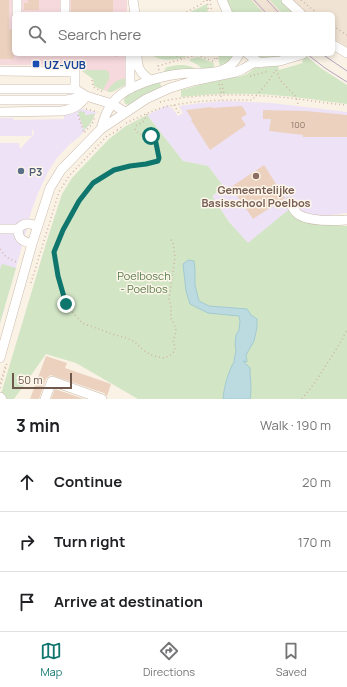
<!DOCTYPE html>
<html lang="en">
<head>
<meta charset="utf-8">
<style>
	:root { --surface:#fff; --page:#f2f2f2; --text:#202124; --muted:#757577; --line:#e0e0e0; --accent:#0f766e }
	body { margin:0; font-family:Manrope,sans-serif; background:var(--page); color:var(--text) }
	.scale { position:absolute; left:12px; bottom:10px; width:60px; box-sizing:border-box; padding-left:4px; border:2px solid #6f594d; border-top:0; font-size:11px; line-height:14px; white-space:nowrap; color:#6f594d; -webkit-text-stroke:3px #fdf6ea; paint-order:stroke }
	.stop { position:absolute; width:12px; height:12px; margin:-9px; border:3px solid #0f766e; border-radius:50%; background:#fff }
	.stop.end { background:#0f766e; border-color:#fff; box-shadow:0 1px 4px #0008 }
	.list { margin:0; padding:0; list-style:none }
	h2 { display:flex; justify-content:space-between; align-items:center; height:52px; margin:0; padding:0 16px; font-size:17px }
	h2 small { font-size:13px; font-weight:400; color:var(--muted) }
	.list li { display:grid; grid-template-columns:26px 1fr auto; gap:12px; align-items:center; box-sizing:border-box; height:60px; padding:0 16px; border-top:1px solid var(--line) }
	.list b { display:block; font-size:15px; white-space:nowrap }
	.list em { font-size:13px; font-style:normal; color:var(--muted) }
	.icon { flex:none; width:22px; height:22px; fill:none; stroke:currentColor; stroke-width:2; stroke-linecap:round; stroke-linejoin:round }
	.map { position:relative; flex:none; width:347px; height:399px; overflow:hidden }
	.search { position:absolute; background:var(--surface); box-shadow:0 2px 6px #0003; left:12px; right:12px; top:12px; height:44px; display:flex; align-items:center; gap:10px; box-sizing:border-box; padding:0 14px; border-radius:6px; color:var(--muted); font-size:15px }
	.sheet { height:232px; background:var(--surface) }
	nav { display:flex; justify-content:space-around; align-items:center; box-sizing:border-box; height:56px; border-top:1px solid var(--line); background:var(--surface); font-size:11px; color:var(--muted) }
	nav a { display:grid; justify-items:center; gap:2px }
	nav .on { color:var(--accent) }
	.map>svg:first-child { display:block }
	.residential { fill:#f0e3d4 }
	.education { fill:#eee2f6 }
	.medical { fill:#f6d9dc }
	.green { fill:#d2e5c5 }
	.water { fill:#bcdbe1; stroke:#a3cad1 }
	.building { fill:#ecd1bf }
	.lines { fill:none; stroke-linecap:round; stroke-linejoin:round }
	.minor-casing { stroke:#c9b9ac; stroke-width:10 }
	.path { stroke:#d0b5a3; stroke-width:1.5; stroke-dasharray:1 3; stroke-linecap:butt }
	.minor { stroke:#fff; stroke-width:9 }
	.tram { stroke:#b4a5c1; stroke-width:1 }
	.route { stroke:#0f766e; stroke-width:5 }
	.transit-dot { fill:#1a4fb4; stroke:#fdf6ea; stroke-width:1.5 }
	.service-dot { fill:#5c6f8a; stroke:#fdf6ea; stroke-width:1.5 }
	.education-dot { fill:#8d6e63; stroke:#fdf6ea; stroke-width:1.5 }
	.labels { text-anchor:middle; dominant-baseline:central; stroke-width:3; stroke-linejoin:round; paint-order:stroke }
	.number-label { font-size:9px; fill:#8e776a }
	.transit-label { font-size:11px; font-weight:bold; fill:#164399; stroke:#fdf6ea; text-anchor:start }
	.service-label { font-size:11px; font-weight:bold; fill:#4e5e75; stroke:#fdf6ea; text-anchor:start }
	.education-label { font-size:11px; font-weight:bold; fill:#785e54; stroke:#fdf6ea }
	.park-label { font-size:11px; fill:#577a49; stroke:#fdf6ea }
</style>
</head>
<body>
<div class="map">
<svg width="347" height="399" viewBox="0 0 347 399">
	<rect width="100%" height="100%" fill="#f9f2e5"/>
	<path class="residential" d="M 225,0 L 282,0 L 298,14 L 231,14 Z
		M 290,0 L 347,0 L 347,47 L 333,39 L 333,14 L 305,14 Z"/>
	<path class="education" d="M 226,101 L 271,103 L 347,112 L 347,213 L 324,216 L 286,212 L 248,244 L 229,222 L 212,196 L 224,187 L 208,166 L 183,161 L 147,115 L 168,105 L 170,108 L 172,108 L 178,116 L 183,113 L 179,106 L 201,103 Z
		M 78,108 L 96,112 L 91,123 L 80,136 L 69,145 L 57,158 L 49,170 L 38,193 L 31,212 L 24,239 L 0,323 L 0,143 L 19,143 L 20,149 L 34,134 L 34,132 L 32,129 L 32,136 L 0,136 L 0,118 L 13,118 L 14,120 L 64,119 L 64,114 Z"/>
	<path class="medical" d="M 0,0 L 127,0 L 127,14 L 14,14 L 14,54 L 135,54 L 127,84 L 112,92 L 103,90 L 94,86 L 93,79 L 79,69 L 76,68 L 75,63 L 63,63 L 63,65 L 0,65 Z"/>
	<path class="green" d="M 225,0 L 251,0 L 264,14 L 231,14 Z
		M 270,0 L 282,0 L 295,11 L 292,14 L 283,14 Z
		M 207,4 L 208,14 L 186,14 Z
		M 150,54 L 194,54 C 179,59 164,64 150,54 Z
		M 218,54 L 235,54 L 230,63 L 220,68 Z
		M 253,54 L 294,54 L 287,56 L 263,58 Z
		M 306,56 L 322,69 L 347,85 L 347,104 C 316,100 286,95 255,94 C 230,93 206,94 181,97 L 181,90 C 197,87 212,79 228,77 C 233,76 238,78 244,75 C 248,74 251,71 254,68 L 254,66 L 278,65 L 279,70 L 303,63 L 302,61 Z
		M 198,57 L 214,63 L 214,69 L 203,70 L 198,65 L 190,61 L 190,59 Z
		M 178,65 C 185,65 191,65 196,70 L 163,74 L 165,69 L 167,67 Z
		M 81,70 L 106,70 C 114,75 106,83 103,90 L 94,86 L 93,79 Z
		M 128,78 L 127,84 L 112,92 L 107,92 C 111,83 118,79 128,78 Z
		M 159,81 L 162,88 L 129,105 L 125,104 L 124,100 L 126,95 Z
		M 80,111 L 85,112 L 85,115 L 90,115 L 90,114 L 95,114 L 91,123 L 84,130 L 78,112 Z
		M 147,115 L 183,161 L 208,166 L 224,187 L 212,196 L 229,222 L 248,243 L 286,212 L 296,206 L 301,212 L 330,225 L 347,226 L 347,399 L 138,399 L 76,363 L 46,354 L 14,399 L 7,399 L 1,394 L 48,237 L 62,194 L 72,178 L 109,139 L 122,129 L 126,126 Z
		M 2,264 L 16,268 L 0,323 L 0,269 Z"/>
	<path class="water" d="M 188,260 L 194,261 L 195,270 L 195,285 L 199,301 L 209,306 L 247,309 L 251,315 L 257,319 L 257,327 L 254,341 L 246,355 L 247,362 L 243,361 L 250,368 C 250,378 252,389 250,399 L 223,399 C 224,387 228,372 234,362 L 234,360 L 236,351 L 235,344 L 236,335 L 239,330 L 240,321 L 239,316 L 208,313 L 190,304 L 186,291 L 183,264 Z"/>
	<path class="building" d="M 0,0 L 9,0 L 9,29 L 14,29 L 14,59 L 0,59 Z
		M 28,0 L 39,0 L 39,10 L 24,10 L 24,3 L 28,3 Z
		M 71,0 L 113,0 L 113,14 L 71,14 Z
		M 242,106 L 247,114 L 241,118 L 246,125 L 210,150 L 191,120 L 192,119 L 186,110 L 211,107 L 212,108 Z
		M 263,110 L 306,111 L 347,115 L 347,137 L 303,137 L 303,135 L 269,131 L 271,119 L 263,119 Z
		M 264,165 L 285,198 L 253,219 L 231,187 Z
		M 46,356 L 67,363 L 65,368 L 111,384 L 107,396 L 104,393 L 51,375 L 49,376 L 46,379 L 39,399 L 30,399 Z
		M 55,389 L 84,399 L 51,399 Z"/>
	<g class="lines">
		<defs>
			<path id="minor" d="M 65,0 L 65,14
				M 133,0 L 135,14
				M 222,0 L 228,14
				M 286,0 L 301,14
				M 17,14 L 17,0
				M 333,45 L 347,53
				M 137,54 C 137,67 139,72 150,80
				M 248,54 L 257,61 L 261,63
				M 0,71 L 75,72 L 75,89
				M 0,89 L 75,89 L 86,96 L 112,104 L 125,112
				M 130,89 L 130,54
				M 0,100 L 67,100 L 86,96
				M 0,112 L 62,111 C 73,109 80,106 86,96
				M 101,129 C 104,119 107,109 114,101 C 126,86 160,76 179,74 C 201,71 228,79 239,54
				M 290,202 C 292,207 295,212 299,215 C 312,222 333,221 347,220
				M 0,229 L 18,229
				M 32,244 C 23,241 18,240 18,229 C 24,222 29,223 38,226
				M 0,358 L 32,244 L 50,188 L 61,170 L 101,129 L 146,99 L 170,88 L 193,81 L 236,72 L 243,69 L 253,63 L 280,61 L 303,54
				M 0,397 L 2,399
				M 45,399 L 52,381 L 102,399"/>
		</defs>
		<use href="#minor" class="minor-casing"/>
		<path class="path" d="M 207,0 L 209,14
			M 210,0 L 212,14
			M 301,0 L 318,14
			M 183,14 L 203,3 L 204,0
			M 333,26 L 347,35
			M 173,54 L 182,59 L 201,54
			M 214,54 L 215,62
			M 217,54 L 217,62
			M 197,55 L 215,62
			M 115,56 L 121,55
			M 159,70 L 158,66 L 182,59
			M 276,70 L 281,81 L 296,97 L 298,104
			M 250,76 L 269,71
			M 92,80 L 93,87 L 103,92
			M 219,84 L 221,92 L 221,100
			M 222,84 L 224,95
			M 160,102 C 201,92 256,94 298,99 C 314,101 331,104 347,105
			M 174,105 L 180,115
			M 86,109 L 98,112
			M 147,114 L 144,121 L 136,126 L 135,130 C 142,138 148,134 155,138 L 159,158 L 158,161 L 146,165 L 130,166 L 114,170 L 93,183 L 79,201 L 63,230 L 54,252 L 58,276 L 66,304 L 82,323 L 115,335 L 127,338 L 135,342 L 143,350 L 153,356 L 165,358 L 172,354 L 175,350 L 175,346 L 173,343 L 175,335 L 176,329 L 171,318 L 171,307 L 169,299 L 175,257 L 173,243 L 170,238
			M 78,115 L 84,133 L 92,124 L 95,117
			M 126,123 C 140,117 154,109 169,106 C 197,100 225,100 252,100 C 260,91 270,81 275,70
			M 117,130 L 122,127 L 123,125
			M 0,249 L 6,257 L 18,263
			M 31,283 L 59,192 L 69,176 L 107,136 L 117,131
			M 0,383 L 6,364
			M 0,388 L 7,363
			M 302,399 L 316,381 L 342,340 L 347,329"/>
		<use href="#minor" class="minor"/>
		<path class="tram" d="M 254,0 L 267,14
			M 267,0 L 280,14
			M 307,54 L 325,68 L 347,82
			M 322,54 L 347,71"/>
	</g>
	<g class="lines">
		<path class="route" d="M 66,304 L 58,276 L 54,252 L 63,230 L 79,201 L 93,183 L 114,170 L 130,166 L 146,164 L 158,161 L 159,158 L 155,138 L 151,136"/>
	</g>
	<rect class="transit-dot" x="32" y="60" width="8" height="8" rx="2"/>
	<circle class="service-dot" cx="21" cy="171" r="4"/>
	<circle class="education-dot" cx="256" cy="176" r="4"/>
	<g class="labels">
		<g class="number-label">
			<text x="298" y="124">100</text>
		</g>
		<g class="transit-label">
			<text x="44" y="64">UZ-VUB</text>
		</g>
		<g class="service-label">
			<text x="29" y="171">P3</text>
		</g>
		<g class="education-label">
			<text x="256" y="189">Gemeentelijke<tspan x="256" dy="13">Basisschool Poelbos</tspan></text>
		</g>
		<g class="park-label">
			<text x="144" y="275">Poelbosch<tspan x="144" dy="13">- Poelbos</tspan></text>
		</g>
	</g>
</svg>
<div class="scale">50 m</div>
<div class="stop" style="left:151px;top:136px"></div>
<div class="stop end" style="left:66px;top:304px"></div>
<div class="search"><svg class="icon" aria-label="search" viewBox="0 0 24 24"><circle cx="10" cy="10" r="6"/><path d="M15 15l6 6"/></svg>Search here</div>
</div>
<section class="sheet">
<h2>3 min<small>Walk · 190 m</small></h2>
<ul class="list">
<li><svg class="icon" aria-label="ahead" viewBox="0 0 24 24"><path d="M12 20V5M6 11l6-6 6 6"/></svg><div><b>Continue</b></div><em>20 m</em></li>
<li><svg class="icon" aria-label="right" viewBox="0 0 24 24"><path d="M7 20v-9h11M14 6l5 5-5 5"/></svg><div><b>Turn right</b></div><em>170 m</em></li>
<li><svg class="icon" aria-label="arrive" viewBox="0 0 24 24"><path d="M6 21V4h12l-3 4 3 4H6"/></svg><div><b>Arrive at destination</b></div></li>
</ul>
</section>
<nav>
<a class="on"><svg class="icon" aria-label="map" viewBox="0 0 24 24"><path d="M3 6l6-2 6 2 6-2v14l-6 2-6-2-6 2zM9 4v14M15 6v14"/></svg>Map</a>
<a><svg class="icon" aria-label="directions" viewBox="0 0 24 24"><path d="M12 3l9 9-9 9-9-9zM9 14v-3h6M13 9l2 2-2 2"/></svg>Directions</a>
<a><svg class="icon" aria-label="saved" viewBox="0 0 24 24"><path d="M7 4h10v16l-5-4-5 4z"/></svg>Saved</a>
</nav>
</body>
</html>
